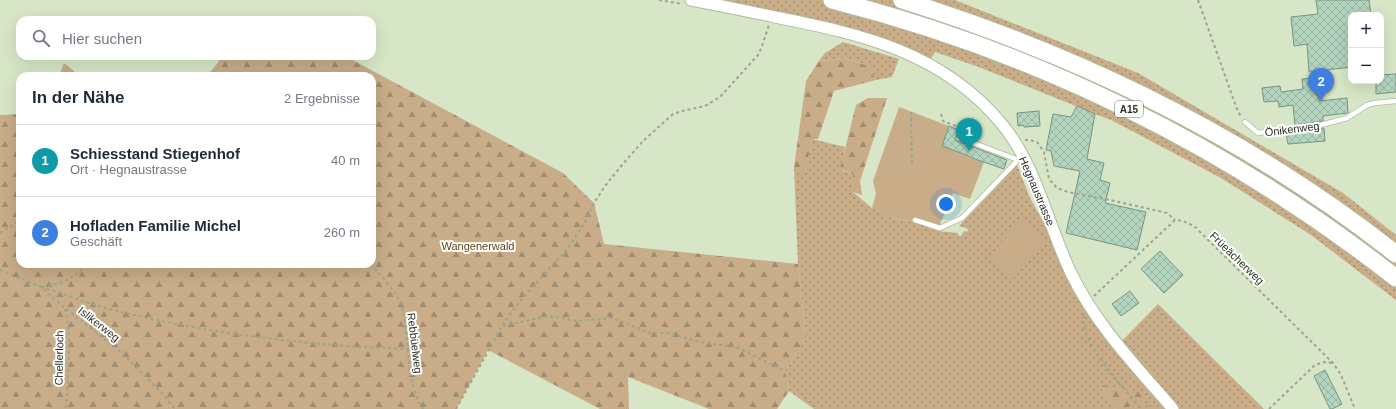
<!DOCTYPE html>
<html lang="de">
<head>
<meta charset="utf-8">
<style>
	:root { --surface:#fff; --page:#f6f6f7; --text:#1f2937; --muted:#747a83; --line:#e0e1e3; --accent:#0b8043 }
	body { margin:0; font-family:Arial,sans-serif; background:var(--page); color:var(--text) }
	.controls { position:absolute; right:12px; top:12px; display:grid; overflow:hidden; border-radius:8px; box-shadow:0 4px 16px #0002 }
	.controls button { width:36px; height:36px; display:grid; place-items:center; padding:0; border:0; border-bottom:1px solid var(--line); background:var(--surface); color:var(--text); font:20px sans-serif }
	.you { position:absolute; left:946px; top:204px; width:14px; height:14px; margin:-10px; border:3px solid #fff; border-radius:50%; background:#1a73e8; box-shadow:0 0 0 6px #1a73e833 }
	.badge { display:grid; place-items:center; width:26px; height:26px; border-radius:50%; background:var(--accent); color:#fff; font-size:13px; font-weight:700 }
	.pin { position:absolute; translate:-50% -33px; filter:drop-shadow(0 1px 2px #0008) }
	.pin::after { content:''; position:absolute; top:21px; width:14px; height:12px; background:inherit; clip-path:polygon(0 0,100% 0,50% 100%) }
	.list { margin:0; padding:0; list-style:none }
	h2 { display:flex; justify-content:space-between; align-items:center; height:52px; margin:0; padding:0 16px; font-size:17px }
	h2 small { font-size:13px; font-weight:400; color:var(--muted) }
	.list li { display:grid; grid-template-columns:26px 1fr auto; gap:12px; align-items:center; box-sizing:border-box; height:72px; padding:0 16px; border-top:1px solid var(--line) }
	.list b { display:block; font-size:15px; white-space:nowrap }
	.list p { margin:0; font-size:13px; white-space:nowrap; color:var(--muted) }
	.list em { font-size:13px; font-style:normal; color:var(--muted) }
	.icon { flex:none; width:22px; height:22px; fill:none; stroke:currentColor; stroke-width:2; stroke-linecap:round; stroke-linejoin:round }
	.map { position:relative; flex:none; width:1396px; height:409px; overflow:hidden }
	.search { position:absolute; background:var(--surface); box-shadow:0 4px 16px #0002; left:16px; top:16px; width:360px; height:44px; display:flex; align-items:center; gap:10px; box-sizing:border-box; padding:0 14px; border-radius:12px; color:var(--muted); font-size:15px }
	.panel { position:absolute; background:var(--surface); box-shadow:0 4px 16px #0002; left:16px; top:72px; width:360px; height:196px; border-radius:12px }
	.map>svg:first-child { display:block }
	.grass { fill:url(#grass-dots) }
	.forest { fill:url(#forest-firs) }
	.pitch { fill:#c9ac88 }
	.building { fill:url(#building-cross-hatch); stroke:#769581 }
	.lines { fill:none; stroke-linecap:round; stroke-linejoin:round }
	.service-casing { stroke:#adbc9d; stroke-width:6 }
	.tertiary-casing { stroke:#adbc9d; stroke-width:13 }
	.motorway-casing { stroke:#adbc9d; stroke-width:19 }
	.path { stroke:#99a58c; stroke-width:2; stroke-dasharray:3 3; stroke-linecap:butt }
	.service { stroke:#fff; stroke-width:4.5 }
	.tertiary { stroke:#fff; stroke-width:11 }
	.motorway { stroke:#fff; stroke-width:17 }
	.labels { text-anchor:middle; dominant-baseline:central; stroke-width:4; stroke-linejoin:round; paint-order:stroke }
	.shield { fill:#fff; stroke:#6a6e65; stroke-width:1 }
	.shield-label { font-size:10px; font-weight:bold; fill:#2a3023 }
	.street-label { font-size:11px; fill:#2a3023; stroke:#fff }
	.park-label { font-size:11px; fill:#634315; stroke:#fff }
</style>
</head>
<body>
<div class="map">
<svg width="1396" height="409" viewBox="0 0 1396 409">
	<defs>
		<pattern id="grass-dots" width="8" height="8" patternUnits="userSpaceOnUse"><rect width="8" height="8" fill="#c9ac88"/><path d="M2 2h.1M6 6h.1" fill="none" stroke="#a38c6f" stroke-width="1.8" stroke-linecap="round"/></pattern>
		<pattern id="forest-firs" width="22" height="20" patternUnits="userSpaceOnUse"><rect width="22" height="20" fill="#c9ac88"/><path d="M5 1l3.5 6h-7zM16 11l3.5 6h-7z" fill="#a38c6f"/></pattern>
		<pattern id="building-cross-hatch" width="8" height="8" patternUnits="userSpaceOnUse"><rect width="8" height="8" fill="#b3d4be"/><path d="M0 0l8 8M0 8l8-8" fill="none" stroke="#9ab6a3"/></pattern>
	</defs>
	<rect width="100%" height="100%" fill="#d7e6c6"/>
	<path class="grass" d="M 691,0 L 955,0 L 1138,73 L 1343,193 L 1396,235 L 1396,300 L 1311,235 L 1221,178 L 1113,121 L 976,66 L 935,52 L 928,63 L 906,52 Z
		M 843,42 L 899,59 L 892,77 L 876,80 L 868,66 L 844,58 L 819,61 L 825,53 Z
		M 812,139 L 845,147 L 841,170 L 853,174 L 853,192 L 872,208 L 896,219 L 915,222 L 938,231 L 958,233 L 958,235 L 961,236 L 964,231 L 967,232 L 968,229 L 959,226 L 1017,165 L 1030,198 L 1072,274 L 1118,345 L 1158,304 L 1264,409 L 1148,409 L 1099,385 L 1116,409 L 814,409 L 789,391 L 785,371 L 806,338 L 798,264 L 794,167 L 805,172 Z"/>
	<path class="forest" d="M 223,56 L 345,56 L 563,173 L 594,203 L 604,244 L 798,264 L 806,338 L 785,371 L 789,391 L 777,409 L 709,409 L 628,377 L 629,409 L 600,409 L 488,350 L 456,409 L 0,409 L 0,115 L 20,114 L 20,264 L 372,264 L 372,76 L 207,76 Z
		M 844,58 L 868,66 L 876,80 L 834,91 L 818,139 L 812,139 L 805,173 L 794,167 L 806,81 L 819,61 Z
		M 64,63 L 80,76 L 59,76 Z
		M 868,98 L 887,98 L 860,181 L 862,195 L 853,192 L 853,174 L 840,169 L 856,105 Z
		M 1099,385 L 1139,392 L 1149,409 L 1116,409 Z"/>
	<path class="pitch" d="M 899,107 L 949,126 L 942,146 L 967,155 L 969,158 L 984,162 L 970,199 L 953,193 L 938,229 L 915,222 L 896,219 L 872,208 L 876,194 L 873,181 Z
		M 1021,220 L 1046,242 L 1014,278 L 989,257 Z"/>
	<path class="building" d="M 1316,0 L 1369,0 L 1371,15 L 1351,15 L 1351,67 L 1309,72 L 1307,44 L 1294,46 L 1291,17 L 1318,14 Z
		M 1396,74 L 1396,92 L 1376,94 L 1376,81 L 1381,81 L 1381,75 Z
		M 1314,78 L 1316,95 L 1318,95 L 1319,101 L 1347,98 L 1348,113 L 1323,116 L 1323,121 L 1295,125 L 1293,105 L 1279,107 L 1278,101 L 1264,102 L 1262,88 L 1280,86 L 1281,92 L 1303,89 L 1302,79 Z
		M 1077,106 L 1095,114 L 1087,159 L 1104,163 L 1100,180 L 1110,183 L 1105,203 L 1146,212 L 1137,250 L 1066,233 L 1080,171 L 1054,166 L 1051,151 L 1046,150 L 1053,114 L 1071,117 Z
		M 1039,111 L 1040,126 L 1024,127 L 1024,125 L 1018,126 L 1017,113 Z
		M 949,126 L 959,130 L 955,140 L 1007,160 L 1004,169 L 969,157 L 969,156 L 942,146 Z
		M 1324,128 L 1325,141 L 1288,144 L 1286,133 Z
		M 1160,251 L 1183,275 L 1164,293 L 1141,269 Z
		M 1130,291 L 1139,303 L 1121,316 L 1112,304 Z
		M 1325,370 L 1342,404 L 1332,409 L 1330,409 L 1314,376 Z"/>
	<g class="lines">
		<defs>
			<path id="service" d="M 1245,122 L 1258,133 L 1321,125 L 1347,118 L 1367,105 L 1375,103 L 1396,101
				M 963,139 L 1018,160
				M 915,220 L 940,228 L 962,218 L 1018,160 L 1023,157"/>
			<path id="tertiary" d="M 691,0 C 719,5 747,11 775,17 C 861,34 942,52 1001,123 C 1037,166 1047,223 1071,273 C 1096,325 1136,366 1173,409"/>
			<path id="motorway" d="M 832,0 C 1038,52 1229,147 1396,278
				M 902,0 C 1081,56 1249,138 1396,254"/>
		</defs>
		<use href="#service" class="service-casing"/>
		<use href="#tertiary" class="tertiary-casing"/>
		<use href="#motorway" class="motorway-casing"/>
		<path class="path" d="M 659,0 L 682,4
			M 1198,0 L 1238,112 L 1242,117
			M 911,112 L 912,166
			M 941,114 L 943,121 L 966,130 L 965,133
			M 1025,140 L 1030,140 L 1037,142 L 1044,152 L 1049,179 L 1057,188 L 1068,192 L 1110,200 L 1167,213 L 1175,220
			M 0,233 L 20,220
			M 371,264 C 381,276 394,289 401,304 C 404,312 405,322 406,331 C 409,357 408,386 423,409
			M 0,270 L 41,287 L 65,308 L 121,352 L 161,392 L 175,409
			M 41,287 C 65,294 89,304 113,310 C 210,334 310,346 409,349
			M 42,287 C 61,284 75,278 88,264
			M 1094,296 L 1175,220 L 1183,221 L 1194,226 L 1333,363 L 1341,375 L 1355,409
			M 65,309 C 72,339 68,378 66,409
			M 1084,315 C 1077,340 1126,390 1141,409
			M 503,326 L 548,316 L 578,321 L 612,318 L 650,333 L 669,333 L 699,342 L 736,347 L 785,371
			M 456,409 L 502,326 L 519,302 L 568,248 L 585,222 L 594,203 L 605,186 L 622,165 L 644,140 L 673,114 L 682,111 L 705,106 L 720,97 L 758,55 L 762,46 L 769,25
			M 1269,409 L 1315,365 L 1324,362 L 1332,363"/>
		<use href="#service" class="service"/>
		<use href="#tertiary" class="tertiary"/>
		<use href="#motorway" class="motorway"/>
	</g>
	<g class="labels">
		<rect class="shield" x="1115" y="101" width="28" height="16" rx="3"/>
		<g class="shield-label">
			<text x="1129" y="109">A15</text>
		</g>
		<g class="street-label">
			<text transform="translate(1292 129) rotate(-7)">Önikenweg</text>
			<text transform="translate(1037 191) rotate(67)">Hegnaustrasse</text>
			<text transform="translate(1237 258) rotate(44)">Früeächerweg</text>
			<text transform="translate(99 324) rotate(38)">Islikerweg</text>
			<text transform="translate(415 343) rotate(83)">Rebbüelweg</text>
			<text transform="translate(59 358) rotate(-89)">Chellerloch</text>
		</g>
		<g class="park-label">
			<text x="478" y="246">Wangenerwald</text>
		</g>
	</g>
</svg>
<div class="controls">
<button>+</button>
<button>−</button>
</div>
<div class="you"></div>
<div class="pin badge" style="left:969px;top:151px;background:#0f9aa8">1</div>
<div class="pin badge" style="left:1321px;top:101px;background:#3f7fe0">2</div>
<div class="search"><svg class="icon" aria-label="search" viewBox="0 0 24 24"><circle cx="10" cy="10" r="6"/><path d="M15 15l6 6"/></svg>Hier suchen</div>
<section class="panel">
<h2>In der Nähe<small>2 Ergebnisse</small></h2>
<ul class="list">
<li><span class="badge" style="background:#0f9aa8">1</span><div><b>Schiesstand Stiegenhof</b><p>Ort · Hegnaustrasse</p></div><em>40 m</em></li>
<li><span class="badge" style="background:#3f7fe0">2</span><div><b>Hofladen Familie Michel</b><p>Geschäft</p></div><em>260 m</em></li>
</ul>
</section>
</div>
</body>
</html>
